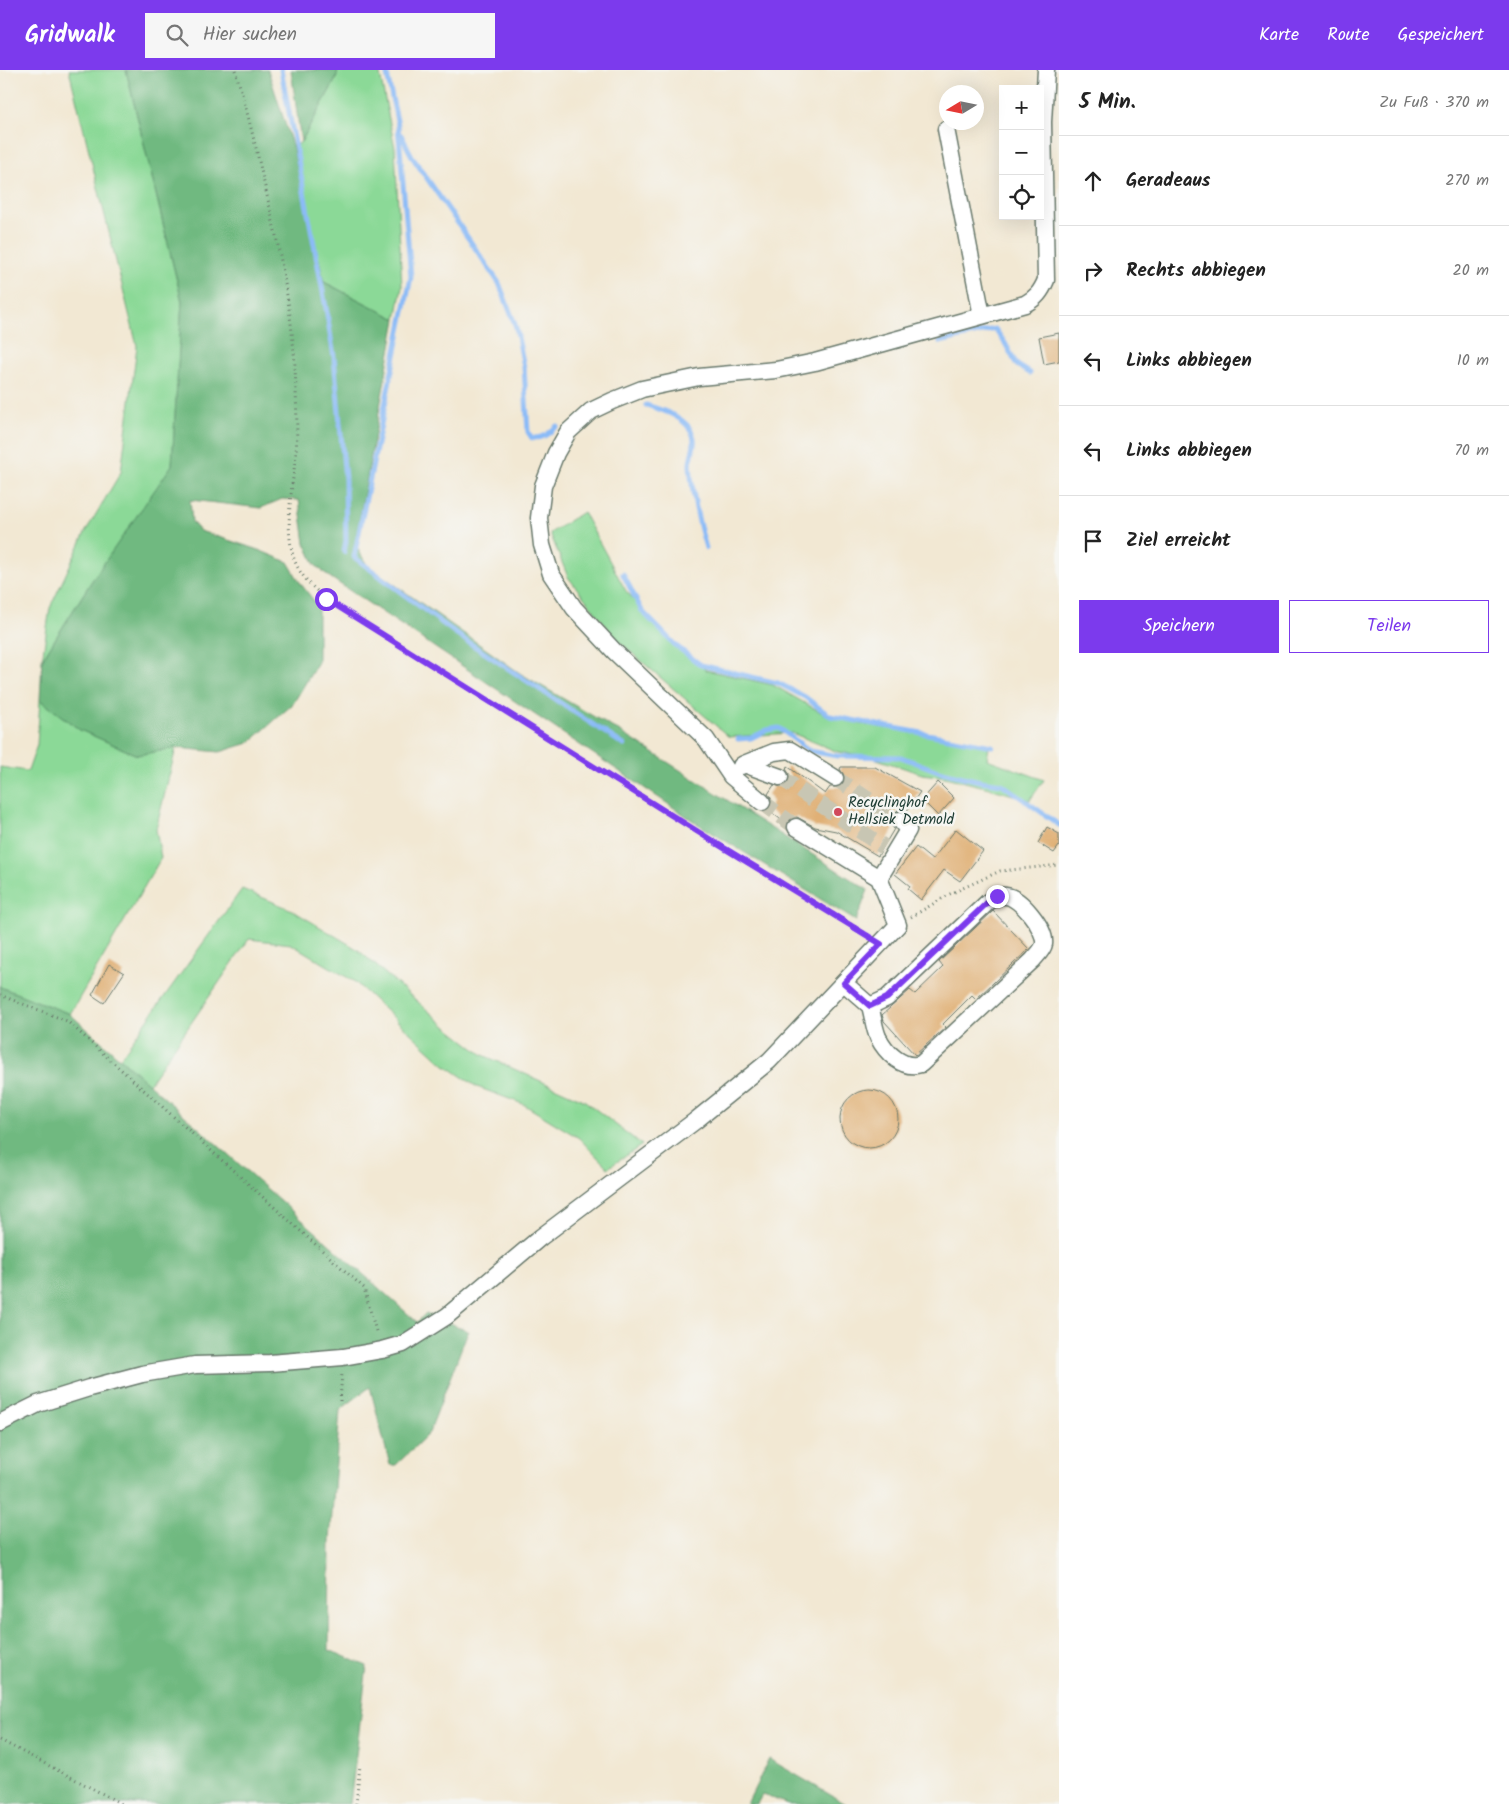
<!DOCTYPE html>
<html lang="de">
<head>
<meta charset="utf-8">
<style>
	:root { --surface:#fff; --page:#f6f6f6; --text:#222; --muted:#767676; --line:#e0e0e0; --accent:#7c3aed }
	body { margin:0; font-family:Kalam,sans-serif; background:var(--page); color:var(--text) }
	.controls { position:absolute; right:15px; top:15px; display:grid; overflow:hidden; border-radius:0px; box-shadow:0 5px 20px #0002 }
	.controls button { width:45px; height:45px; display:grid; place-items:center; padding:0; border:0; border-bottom:1px solid var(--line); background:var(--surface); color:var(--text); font:25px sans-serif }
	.compass { position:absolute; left:939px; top:15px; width:45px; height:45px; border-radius:50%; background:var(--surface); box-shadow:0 5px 20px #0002; rotate:260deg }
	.stop { position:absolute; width:15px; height:15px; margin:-11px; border:4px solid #7c3aed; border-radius:50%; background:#fff }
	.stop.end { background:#7c3aed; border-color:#fff; box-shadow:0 1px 5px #0008 }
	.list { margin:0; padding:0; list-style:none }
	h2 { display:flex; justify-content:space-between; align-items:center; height:65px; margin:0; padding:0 20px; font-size:21px }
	h2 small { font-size:16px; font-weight:400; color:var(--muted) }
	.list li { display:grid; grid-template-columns:32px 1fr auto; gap:15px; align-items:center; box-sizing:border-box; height:90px; padding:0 20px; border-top:1px solid var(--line) }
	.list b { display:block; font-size:19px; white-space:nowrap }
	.list em { font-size:16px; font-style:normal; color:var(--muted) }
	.actions { display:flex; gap:10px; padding:15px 20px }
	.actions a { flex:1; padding:11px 0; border:1px solid var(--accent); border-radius:0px; text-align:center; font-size:18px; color:var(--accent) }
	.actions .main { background:var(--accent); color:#fff }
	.icon { flex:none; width:28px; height:28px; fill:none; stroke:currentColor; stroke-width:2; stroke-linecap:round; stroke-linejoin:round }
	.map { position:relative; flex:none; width:1059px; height:1734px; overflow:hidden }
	header { display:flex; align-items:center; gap:30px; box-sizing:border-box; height:70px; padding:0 25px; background:var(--accent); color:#fff }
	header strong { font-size:24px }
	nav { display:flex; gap:28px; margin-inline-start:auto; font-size:18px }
	.search { width:350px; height:45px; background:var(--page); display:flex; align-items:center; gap:12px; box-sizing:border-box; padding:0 18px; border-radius:0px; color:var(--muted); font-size:19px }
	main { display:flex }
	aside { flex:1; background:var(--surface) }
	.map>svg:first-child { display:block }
	.green { fill:#8bd997; stroke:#558b66 }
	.forest { fill:#70b980; stroke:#487b5a }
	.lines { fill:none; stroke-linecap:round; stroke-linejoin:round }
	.stream { stroke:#8bbbf7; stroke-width:5 }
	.building { fill:#e0b076 }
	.minor-tunnel { stroke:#c8c6b3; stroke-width:16; stroke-dasharray:16 8; stroke-linecap:butt }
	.minor-casing { stroke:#69796c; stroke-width:19 }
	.path { stroke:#69796c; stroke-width:3; stroke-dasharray:1 4; stroke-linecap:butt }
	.minor { stroke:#fff; stroke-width:16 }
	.route { stroke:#7c3aed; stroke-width:6 }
	.poi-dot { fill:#d1495b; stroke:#f6f6f2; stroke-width:2 }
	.labels { text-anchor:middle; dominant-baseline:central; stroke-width:5; stroke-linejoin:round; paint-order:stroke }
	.poi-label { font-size:15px; fill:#1f3d34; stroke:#f6f6f2; text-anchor:start }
</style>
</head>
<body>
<header>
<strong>Gridwalk</strong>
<div class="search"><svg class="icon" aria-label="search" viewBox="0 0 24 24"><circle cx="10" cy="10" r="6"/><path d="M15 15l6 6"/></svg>Hier suchen</div>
<nav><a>Karte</a><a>Route</a><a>Gespeichert</a></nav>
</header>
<main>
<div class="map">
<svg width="1059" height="1734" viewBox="0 0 1059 1734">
	<rect width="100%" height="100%" fill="#f6f6f2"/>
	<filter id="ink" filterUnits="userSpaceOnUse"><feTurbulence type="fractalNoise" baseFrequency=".02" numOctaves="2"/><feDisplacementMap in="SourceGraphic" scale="10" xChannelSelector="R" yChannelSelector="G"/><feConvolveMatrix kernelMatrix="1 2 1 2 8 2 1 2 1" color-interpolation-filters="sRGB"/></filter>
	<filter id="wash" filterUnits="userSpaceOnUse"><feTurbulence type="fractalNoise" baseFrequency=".0096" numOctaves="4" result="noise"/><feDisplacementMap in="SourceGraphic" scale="20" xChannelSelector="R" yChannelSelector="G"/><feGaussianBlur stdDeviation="1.12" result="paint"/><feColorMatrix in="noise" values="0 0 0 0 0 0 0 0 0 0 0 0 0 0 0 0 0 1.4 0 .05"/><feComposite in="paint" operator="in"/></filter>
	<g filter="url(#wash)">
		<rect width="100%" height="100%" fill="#f2e8d3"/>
		<path class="green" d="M 69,0 L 126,0 L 182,232 L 172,396 L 93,509 L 42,590 L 50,538 L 86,461 L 121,402 L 137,276 Z
			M 338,0 L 379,0 L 395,78 L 402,217 L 396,249 L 324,212 L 293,78 L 301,72 L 336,9 Z
			M 583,442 L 626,521 L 684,584 L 706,600 L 773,615 L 824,644 L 861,654 L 919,663 L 989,677 L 987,689 L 1044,710 L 1030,730 L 989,718 L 945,707 L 922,704 L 868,686 L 838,682 L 792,663 L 729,667 L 617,570 L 568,507 L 550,463 Z
			M 40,630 L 80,660 L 137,685 L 176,678 L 156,759 L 161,788 L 70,944 L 0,917 L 0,697 L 28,701 L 37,675 Z
			M 242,819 L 290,839 L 357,879 L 448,958 L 483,985 L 585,1031 L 642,1075 L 608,1098 L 579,1068 L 523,1034 L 477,1017 L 445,995 L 355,912 L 291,874 L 249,869 L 149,1014 L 120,988 Z"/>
		<path class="forest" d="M 126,0 L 268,0 L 293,78 L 324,212 L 396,249 L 355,474 L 367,495 L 521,604 L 622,663 L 868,820 L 856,851 L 698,754 L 331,508 L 315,495 L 305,473 L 299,430 L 282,429 L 261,438 L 190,430 L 192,452 L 200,461 L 256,479 L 288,492 L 301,514 L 318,536 L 318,592 L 293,634 L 249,673 L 220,682 L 176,678 L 137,685 L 80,660 L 40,630 L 42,590 L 93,509 L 172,395 L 182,231 Z
			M 291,0 L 338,0 L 336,9 L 301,72 Z
			M 0,917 L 70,944 L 417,1252 L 426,1243 L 468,1261 L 429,1363 L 396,1395 L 390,1395 L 370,1317 L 340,1340 L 330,1470 L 329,1580 L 367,1596 L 350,1734 L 0,1734 Z
			M 769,1689 L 846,1734 L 789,1734 L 762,1725 L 757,1734 L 747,1734 Z"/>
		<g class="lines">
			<path class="stream" d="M 281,0 L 326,238 L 334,287 L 345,409 L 346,471 L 344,482
				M 386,0 L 398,55 L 411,207 L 354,487 L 462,568 L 624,675
				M 401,65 L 413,88 L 499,213 L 516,257 L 524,297 L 528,362 L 532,368 C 544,369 549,363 557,356
				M 940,272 L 995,259 L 1005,273 L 1017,295 L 1030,303
				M 646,335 C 662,340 687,347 693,365 C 697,375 690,384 690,395 C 692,423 698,451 706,478
				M 623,504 L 642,541 L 676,576 L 701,595 L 778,613 L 805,627 L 830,646 L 992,676
				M 738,669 L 751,668 L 767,660 L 779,658 L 810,681 L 837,686 L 901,687 L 938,701 L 980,711 L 1002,714 L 1059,755"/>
		</g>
		<g id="blocks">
			<path class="building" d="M 1059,263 L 1059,291 L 1044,294 L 1039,267 Z
				M 787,696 L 825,724 L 830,717 L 839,717 L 844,713 L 845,708 L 840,699 L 841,697 L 875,697 L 920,722 L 906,742 L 898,740 L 891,746 L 890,752 L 894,759 L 878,786 L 836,761 L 815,757 L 797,747 L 791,748 L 787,754 L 768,740 L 772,733 L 771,728 L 768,724 L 774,715 L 782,717 L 789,711 L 790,705 L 786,699 Z
				M 938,712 L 954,728 L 938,746 L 922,730 Z
				M 1047,757 L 1059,764 L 1059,776 L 1054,783 L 1038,773 Z
				M 956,759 L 983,781 L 960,811 L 944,800 L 921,830 L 908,819 L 910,816 L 895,804 L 916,777 L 932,790 Z
				M 993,841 L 1029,879 L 976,929 L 972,925 L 943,954 L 946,957 L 915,985 L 884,951 L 882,945 L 910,920 L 915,924 L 943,897 L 939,892 Z
				M 109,894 L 124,903 L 104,933 L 92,925 Z
				M840 1049a29 29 0 1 1 58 0a29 29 0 1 1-58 0Z"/>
		</g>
	</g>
	<g filter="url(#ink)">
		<use href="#blocks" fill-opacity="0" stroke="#69796c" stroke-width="1"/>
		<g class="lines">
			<path class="minor-tunnel" d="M 780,707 L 884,777
				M 835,708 L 900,750
				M 762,732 L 796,757"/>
			<defs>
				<path id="minor" d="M 946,59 L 982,246
					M 744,694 L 774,682 L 790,680 L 835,708
					M 741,696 L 744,694 L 780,707
					M 762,732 L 731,706 L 706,669 L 615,582 L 574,538 L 551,504 L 542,475 L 539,448 L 543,416 L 556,383 L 568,362 L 591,341 L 612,331 L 642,319 L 699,307 L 776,300 L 815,292 L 1025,234 C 1036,228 1041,222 1046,210 L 1043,52 L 1046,0
					M 879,808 L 908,760 L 900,750
					M 844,913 L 870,936 L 887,928 L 988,832 C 994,828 999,825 1006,826 C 1020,827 1046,859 1044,874 C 1043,880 1037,885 1033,890 L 921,994 C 903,1000 886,983 878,967 C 874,958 873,946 870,936
					M 0,1353 L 38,1334 L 89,1318 L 142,1304 L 195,1295 L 270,1293 L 343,1287 L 382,1280 L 403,1274 L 447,1246 L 541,1167 L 695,1051 L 769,991 L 898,855 L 879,808 L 796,757"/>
			</defs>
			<use href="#minor" class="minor-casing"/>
			<path class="path" d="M 235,0 C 247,39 256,78 265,117 C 279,176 291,235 295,296 C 296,324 298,355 296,383 C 293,413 285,451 292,481 C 296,502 310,515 326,529 L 711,770 L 868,865
				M 911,847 L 950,824 L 1000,801 L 1059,795
				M 0,925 L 67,951 L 364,1218 L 377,1265
				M 340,1331 L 342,1303
				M 0,1670 L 122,1734
				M 356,1734 L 360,1695"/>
			<use href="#minor" class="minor"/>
		</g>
	</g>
	<g class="lines" filter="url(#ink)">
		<path class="route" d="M 326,529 L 711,770 L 881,874 L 844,913 L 870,936 L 887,928 L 988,832 L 997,826"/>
	</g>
	<circle class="poi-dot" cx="838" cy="742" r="5"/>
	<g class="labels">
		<g class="poi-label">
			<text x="848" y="733">Recyclinghof<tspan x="848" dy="17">Hellsiek Detmold</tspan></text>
		</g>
	</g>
</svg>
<div class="controls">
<button>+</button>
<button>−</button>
<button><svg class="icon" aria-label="locate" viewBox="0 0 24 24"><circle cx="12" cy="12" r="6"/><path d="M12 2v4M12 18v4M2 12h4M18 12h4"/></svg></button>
</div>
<svg class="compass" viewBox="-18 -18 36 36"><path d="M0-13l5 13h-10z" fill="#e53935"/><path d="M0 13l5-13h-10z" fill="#767676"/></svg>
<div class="stop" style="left:326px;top:529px"></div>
<div class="stop end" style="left:997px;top:826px"></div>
</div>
<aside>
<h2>5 Min.<small>Zu Fuß · 370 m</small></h2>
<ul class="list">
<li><svg class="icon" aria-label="ahead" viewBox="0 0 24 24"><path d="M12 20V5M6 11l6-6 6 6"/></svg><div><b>Geradeaus</b></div><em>270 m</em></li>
<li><svg class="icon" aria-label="right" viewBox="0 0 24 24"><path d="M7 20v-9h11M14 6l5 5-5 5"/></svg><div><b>Rechts abbiegen</b></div><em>20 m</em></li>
<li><svg class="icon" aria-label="left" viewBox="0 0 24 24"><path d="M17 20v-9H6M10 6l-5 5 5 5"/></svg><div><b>Links abbiegen</b></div><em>10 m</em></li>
<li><svg class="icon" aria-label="left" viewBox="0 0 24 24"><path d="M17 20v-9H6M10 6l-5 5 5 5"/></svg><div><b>Links abbiegen</b></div><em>70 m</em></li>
<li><svg class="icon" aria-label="arrive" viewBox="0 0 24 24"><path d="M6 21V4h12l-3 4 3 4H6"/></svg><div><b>Ziel erreicht</b></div></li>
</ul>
<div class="actions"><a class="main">Speichern</a><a>Teilen</a></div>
</aside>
</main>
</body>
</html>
